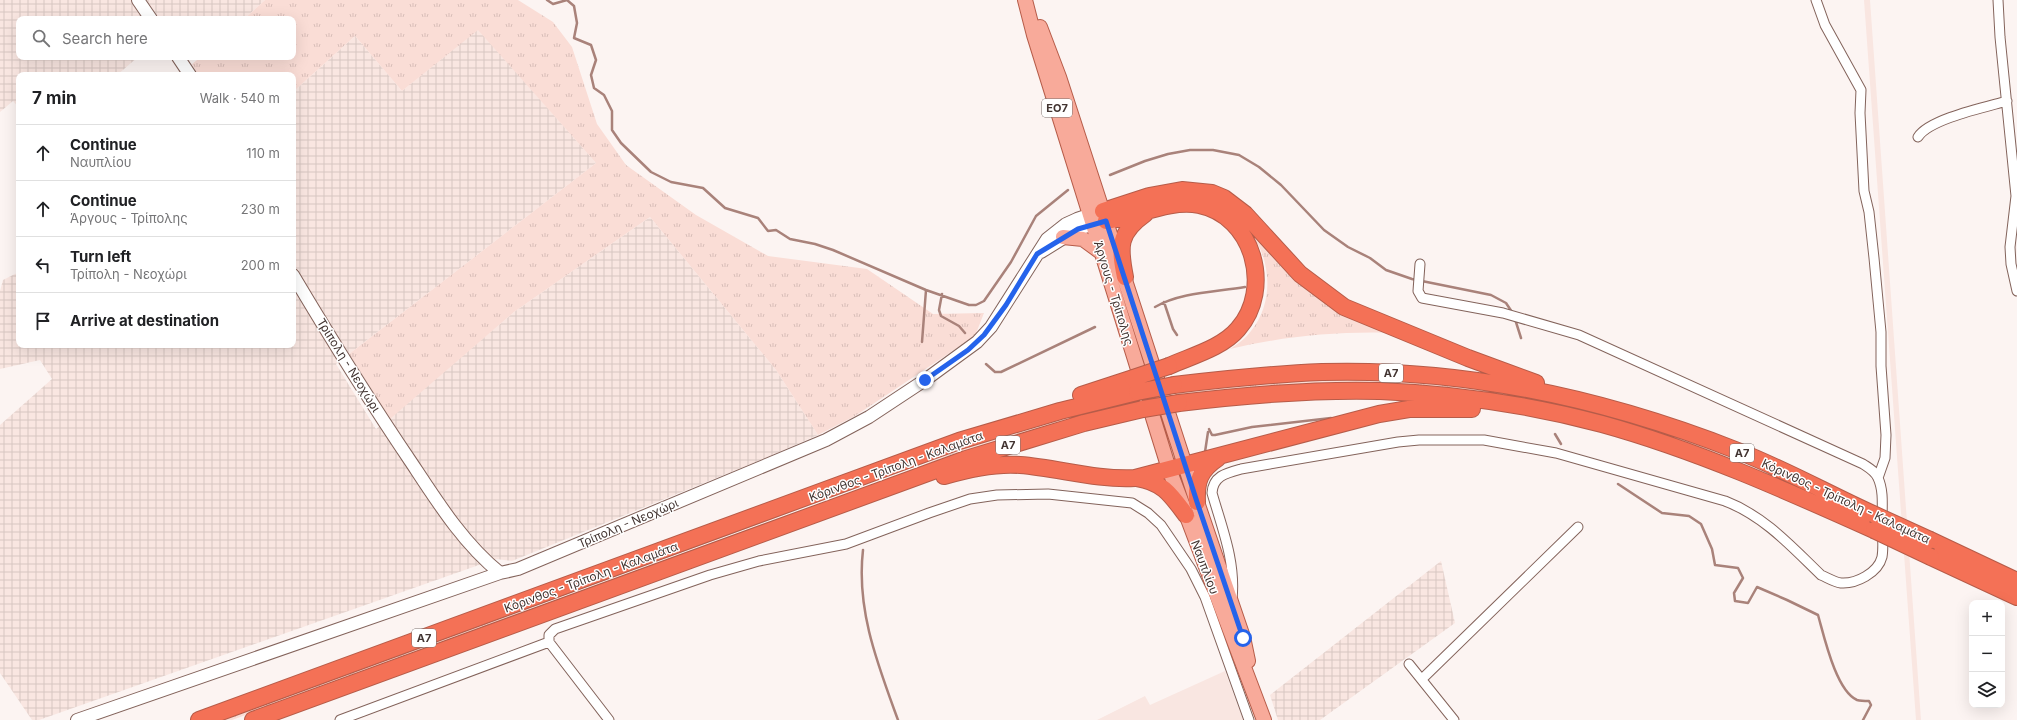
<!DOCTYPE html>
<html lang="en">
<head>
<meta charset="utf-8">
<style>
	:root { --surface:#fff; --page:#f2f2f2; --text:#202124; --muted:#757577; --line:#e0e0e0 }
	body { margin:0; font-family:Inter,sans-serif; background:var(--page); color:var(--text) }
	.controls { position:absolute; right:12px; bottom:12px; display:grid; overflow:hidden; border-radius:8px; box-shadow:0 4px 16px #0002 }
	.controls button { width:36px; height:36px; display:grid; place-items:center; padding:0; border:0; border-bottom:1px solid var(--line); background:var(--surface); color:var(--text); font:20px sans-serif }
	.stop { position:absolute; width:12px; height:12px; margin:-9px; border:3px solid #2563eb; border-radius:50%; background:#fff }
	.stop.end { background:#2563eb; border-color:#fff; box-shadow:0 1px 4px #0008 }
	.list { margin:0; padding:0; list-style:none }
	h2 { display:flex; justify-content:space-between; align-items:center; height:52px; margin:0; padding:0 16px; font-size:17px }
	h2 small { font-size:13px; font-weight:400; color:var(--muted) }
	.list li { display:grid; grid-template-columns:26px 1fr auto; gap:12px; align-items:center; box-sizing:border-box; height:56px; padding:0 16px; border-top:1px solid var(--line) }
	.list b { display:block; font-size:15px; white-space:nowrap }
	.list p { margin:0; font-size:13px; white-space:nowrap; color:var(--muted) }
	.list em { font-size:13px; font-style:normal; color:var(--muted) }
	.icon { flex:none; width:22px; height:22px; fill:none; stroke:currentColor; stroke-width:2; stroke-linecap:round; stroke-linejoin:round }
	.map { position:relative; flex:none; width:2017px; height:720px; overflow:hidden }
	.search { position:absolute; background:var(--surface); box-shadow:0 4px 16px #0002; left:16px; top:16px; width:280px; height:44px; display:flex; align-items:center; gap:10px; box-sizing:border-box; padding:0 14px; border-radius:8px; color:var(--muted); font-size:15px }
	.panel { position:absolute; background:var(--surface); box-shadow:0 4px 16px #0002; left:16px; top:72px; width:280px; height:276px; border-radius:8px }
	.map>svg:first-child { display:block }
	.built { fill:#f9e6e1 }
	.industrial { fill:url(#industrial-grid) }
	.grass { fill:url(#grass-tufts) }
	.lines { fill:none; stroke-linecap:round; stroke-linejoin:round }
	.stream { stroke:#a9827a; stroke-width:2.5 }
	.street-casing { stroke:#83635b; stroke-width:11 }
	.secondary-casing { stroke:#83635b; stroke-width:14 }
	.primary-casing { stroke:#b65c49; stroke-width:16 }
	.highway-casing { stroke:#b65c49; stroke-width:18 }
	.street { stroke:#fff; stroke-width:9 }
	.secondary { stroke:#fff; stroke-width:12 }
	.primary { stroke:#f8aa9a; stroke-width:14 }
	.highway { stroke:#f47156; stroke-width:16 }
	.highway-bridge-casing { stroke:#b65c49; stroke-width:18; stroke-linecap:butt }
	.highway-bridge { stroke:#f47156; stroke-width:16 }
	.route { stroke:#2563eb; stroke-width:5 }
	.labels { text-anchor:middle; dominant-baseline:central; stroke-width:3; stroke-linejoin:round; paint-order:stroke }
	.shield { fill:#fff; stroke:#7b716f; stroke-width:1 }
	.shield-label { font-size:11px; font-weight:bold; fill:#423431 }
	.street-label { font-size:12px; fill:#423431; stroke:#fff }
</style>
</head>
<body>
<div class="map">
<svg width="2017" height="720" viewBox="0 0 2017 720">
	<defs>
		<pattern id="industrial-grid" width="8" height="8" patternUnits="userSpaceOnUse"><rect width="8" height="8" fill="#f9e6e1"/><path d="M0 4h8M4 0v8" fill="none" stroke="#d7c6c2"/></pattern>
		<pattern id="grass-tufts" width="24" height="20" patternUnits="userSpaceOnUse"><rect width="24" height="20" fill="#faddd6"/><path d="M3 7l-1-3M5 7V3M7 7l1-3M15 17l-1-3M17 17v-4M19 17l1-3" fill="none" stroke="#d8beb8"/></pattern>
	</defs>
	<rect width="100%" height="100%" fill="#fcf4f2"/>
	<path class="built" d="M 1864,0 L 1870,0 L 1921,720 L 1916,720 Z
		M 1225,671 L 1243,720 L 1097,720 L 1145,696 L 1150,705 Z"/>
	<path class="industrial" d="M 0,0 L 265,0 L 244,19 L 19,19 L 19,57 L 138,57 L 117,75 L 19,75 L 19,108 L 13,101 L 0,112 Z
		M 478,29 L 596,163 L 336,364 L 376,429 L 514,312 L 650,217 L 776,370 L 818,435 L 763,459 L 512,561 L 496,559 L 39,720 L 32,720 L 0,673 L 0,425 L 52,379 L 40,360 L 0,369 L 0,291 L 3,280 L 19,272 L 19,345 L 293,345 L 293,92 L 355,36 L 402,91 Z
		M 1441,561 L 1455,623 L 1320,720 L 1278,720 L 1270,695 Z"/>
	<path class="grass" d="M 265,0 L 518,0 L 553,22 L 572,47 L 597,124 L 626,165 L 696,215 L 768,256 L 867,269 L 933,314 L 984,313 L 975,336 L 855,416 L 818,435 L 776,370 L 650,217 L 514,312 L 390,419 L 349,354 L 596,163 L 478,30 L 402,91 L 355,36 L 293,92 L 293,75 L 198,75 L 192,64 L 201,57 L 293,57 L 293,19 L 244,19 Z
		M 1221,202 L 1286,263 L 1396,333 C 1339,331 1285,336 1230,349 C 1238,344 1246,338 1251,331 C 1273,304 1272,264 1253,236 C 1245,223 1232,213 1221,202 Z
		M 1362,379 C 1483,386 1607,402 1718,453 L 1638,428 L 1324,383 L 1249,388 L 1082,416 L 1028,432 L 914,469 L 962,448 L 1080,412 L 1176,392 L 1286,380 Z
		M 525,610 L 503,621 L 232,720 L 219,720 Z"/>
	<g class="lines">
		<path class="stream" d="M 547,0 L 553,4 L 567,0 L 574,6 L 577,23 L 574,38 L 591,45 L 596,60 L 591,75 L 594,88 L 604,95 L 612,111 L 612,130 L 621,143 L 651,172 L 671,182 L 703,188 L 725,208 L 758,218 L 768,231 L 776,230 L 790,239 L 815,244 L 833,250 L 926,290 L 969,305 L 976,305 L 984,301 L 1011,262 L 1036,216 L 1068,190
			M 1110,175 L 1145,161 L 1168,154 L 1190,150 L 1213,150 L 1239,155 L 1259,167 L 1281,185 L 1324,230 L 1348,247 L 1370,258 L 1386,270 L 1412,279 L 1491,295 L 1506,303 L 1512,312
			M 942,294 L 939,310 L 941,316 L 959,326 L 965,333
			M 1164,302 L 1173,329 L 1177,335
			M 1155,307 C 1181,292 1216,292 1245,287
			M 1515,319 L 1521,338
			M 922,342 L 926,290
			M 986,364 L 995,372 L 1001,372 L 1095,327
			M 1209,429 L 1212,435 L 1215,435 L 1252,427 L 1331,418
			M 1555,434 L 1561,444
			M 1205,452 L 1208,432
			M 1618,484 L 1662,513 L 1689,516 L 1701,524 L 1712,549 L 1715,565 L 1738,568 L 1743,578 L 1734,593 L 1735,601 L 1748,603 L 1757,587 L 1787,600 L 1818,615 C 1824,636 1836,691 1857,700 C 1861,701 1865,701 1869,701 L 1871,705 L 1863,720
			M 863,550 C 856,610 878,665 898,720"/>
		<defs>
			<path id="street" d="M 1816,0 L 1825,25 L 1861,90 L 1860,113 L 1864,191 L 1869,212 L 1874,258 L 1881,332 L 1881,366 L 1886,435 L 1885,458 L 1878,478
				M 1998,0 L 2000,37 L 2016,196 L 2010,247 L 2011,264 L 2017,291
				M 1918,137 C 1929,119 1986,107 2007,101
				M 1232,599 C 1236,562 1222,528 1212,493 C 1213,476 1226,473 1241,469 L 1398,442 L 1419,440 L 1484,440 L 1556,453 L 1725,501 C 1764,516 1791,546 1821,575 C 1828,578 1834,582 1841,583 C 1856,584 1878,573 1882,557 C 1884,546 1882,532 1882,520 C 1882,507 1884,491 1878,478 C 1875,471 1869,468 1863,464 L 1579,335 L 1503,313 L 1422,298 L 1418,291 L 1420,264
				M 1409,664 L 1454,720
				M 1422,679 L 1578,527
				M 340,720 L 549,642
				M 609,720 L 549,642 L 549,635 L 555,629 L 710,575 L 759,561 L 846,544 L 929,513 L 970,499 L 997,495 L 1048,494 L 1132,503 L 1148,513 L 1161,525 L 1191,569 L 1205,597 L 1249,720"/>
			<path id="secondary" d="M 138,0 L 151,19
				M 178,57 L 190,75
				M 1041,252 L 1078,229 L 1101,222
				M 293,275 C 331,339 371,403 413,465 C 438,503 464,544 500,573
				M 77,720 L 500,573 L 518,569 L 826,440 L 869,417 L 925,380 L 977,342 L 991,327 L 1047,239 L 1066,224 L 1077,219 L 1098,212"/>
			<path id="primary" d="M 1025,0 L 1034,35 L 1169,469 L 1264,720
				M 1040,27 L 1059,77 L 1197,502 L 1243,637 L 1248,661
				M 1063,237 L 1083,239 L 1102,253"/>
			<path id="highway" d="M 1103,211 L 1149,196 L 1182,190 L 1212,193 L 1224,198 L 1245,214 L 1300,274 L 1344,307 L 1468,358 L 1536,383
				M 1106,221 C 1136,217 1170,199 1199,205 C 1254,216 1273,289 1238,329 C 1222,348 1191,356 1169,366
				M 1125,277 C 1119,247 1118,233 1145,214
				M 1174,385 C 1224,379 1273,374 1322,372 C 1464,368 1606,399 1738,451 C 1784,469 1827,493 1873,514
				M 1081,395 L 1133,378
				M 1179,403 C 1246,395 1313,389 1380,391 C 1454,394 1531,405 1602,424 C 1696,450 1785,490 1874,530
				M 944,476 C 968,469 995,463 1020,465 C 1059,468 1095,480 1135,478 L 1379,414 L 1409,409 L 1472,409
				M 1137,478 C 1163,482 1171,495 1186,515
				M 1197,502 C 1196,481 1200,470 1218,458
				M 1930,540 L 2017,581
				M 1931,557 L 2017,597
				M 199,720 L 959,441 L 1060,411 L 1137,392
				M 253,720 L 966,459 L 1084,423 L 1143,409"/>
		</defs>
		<use href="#street" class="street-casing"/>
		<use href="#secondary" class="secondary-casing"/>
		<use href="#primary" class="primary-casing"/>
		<use href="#highway" class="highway-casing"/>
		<use href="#street" class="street"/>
		<use href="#secondary" class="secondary"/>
		<use href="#primary" class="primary"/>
		<use href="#highway" class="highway"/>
		<defs>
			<path id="highway-bridge" d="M 1133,378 L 1169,366
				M 1137,392 L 1174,385
				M 1143,409 L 1179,403
				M 1873,514 L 1930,540
				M 1874,530 L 1931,557"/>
		</defs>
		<use href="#highway-bridge" class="highway-bridge-casing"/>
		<use href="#highway-bridge" class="highway-bridge"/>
	</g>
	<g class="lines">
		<path class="route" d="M 925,380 L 968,350 L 984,335 L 1006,305 L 1037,254 L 1078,229 L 1106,221 L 1197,502 L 1243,638"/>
	</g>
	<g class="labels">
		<g class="shield">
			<rect x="1042" y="99" width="30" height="18" rx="3"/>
			<rect x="1379" y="364" width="24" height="18" rx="3"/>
			<rect x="996" y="436" width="24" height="18" rx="3"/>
			<rect x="1730" y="444" width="24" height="18" rx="3"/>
			<rect x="412" y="629" width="24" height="18" rx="3"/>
		</g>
		<g class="shield-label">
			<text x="1057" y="108">ΕΟ7</text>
			<text x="1391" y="373">Α7</text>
			<text x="1008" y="445">Α7</text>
			<text x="1742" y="453">Α7</text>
			<text x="424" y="638">Α7</text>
		</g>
		<g class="street-label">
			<text transform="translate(1114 293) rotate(73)">Άργους - Τρίπολης</text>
			<text transform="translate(349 365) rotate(58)">Τρίπολη - Νεοχώρι</text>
			<text transform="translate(896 466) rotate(-20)">Κόρινθος - Τρίπολη - Καλαμάτα</text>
			<text transform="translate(1846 501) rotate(25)">Κόρινθος - Τρίπολη - Καλαμάτα</text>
			<text transform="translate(628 523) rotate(-23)">Τρίπολη - Νεοχώρι</text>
			<text transform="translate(1205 567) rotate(69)">Ναυπλίου</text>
			<text transform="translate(591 577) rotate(-20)">Κόρινθος - Τρίπολη - Καλαμάτα</text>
		</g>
	</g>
</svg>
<div class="controls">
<button>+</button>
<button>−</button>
<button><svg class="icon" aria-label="layers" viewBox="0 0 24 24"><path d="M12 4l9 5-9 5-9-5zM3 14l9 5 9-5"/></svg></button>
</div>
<div class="stop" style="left:1243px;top:638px"></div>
<div class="stop end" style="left:925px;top:380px"></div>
<div class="search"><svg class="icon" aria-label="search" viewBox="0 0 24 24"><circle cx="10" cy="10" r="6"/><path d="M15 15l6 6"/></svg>Search here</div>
<section class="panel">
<h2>7 min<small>Walk · 540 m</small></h2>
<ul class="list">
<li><svg class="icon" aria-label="ahead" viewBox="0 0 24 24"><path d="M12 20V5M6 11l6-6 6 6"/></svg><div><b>Continue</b><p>Ναυπλίου</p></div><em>110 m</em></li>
<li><svg class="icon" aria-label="ahead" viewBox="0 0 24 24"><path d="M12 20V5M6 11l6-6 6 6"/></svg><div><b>Continue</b><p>Άργους - Τρίπολης</p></div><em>230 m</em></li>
<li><svg class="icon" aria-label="left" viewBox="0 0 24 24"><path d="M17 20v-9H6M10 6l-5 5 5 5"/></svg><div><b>Turn left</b><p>Τρίπολη - Νεοχώρι</p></div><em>200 m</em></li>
<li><svg class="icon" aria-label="arrive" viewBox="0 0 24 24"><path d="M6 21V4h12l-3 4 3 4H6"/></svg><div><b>Arrive at destination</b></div></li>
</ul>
</section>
</div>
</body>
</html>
